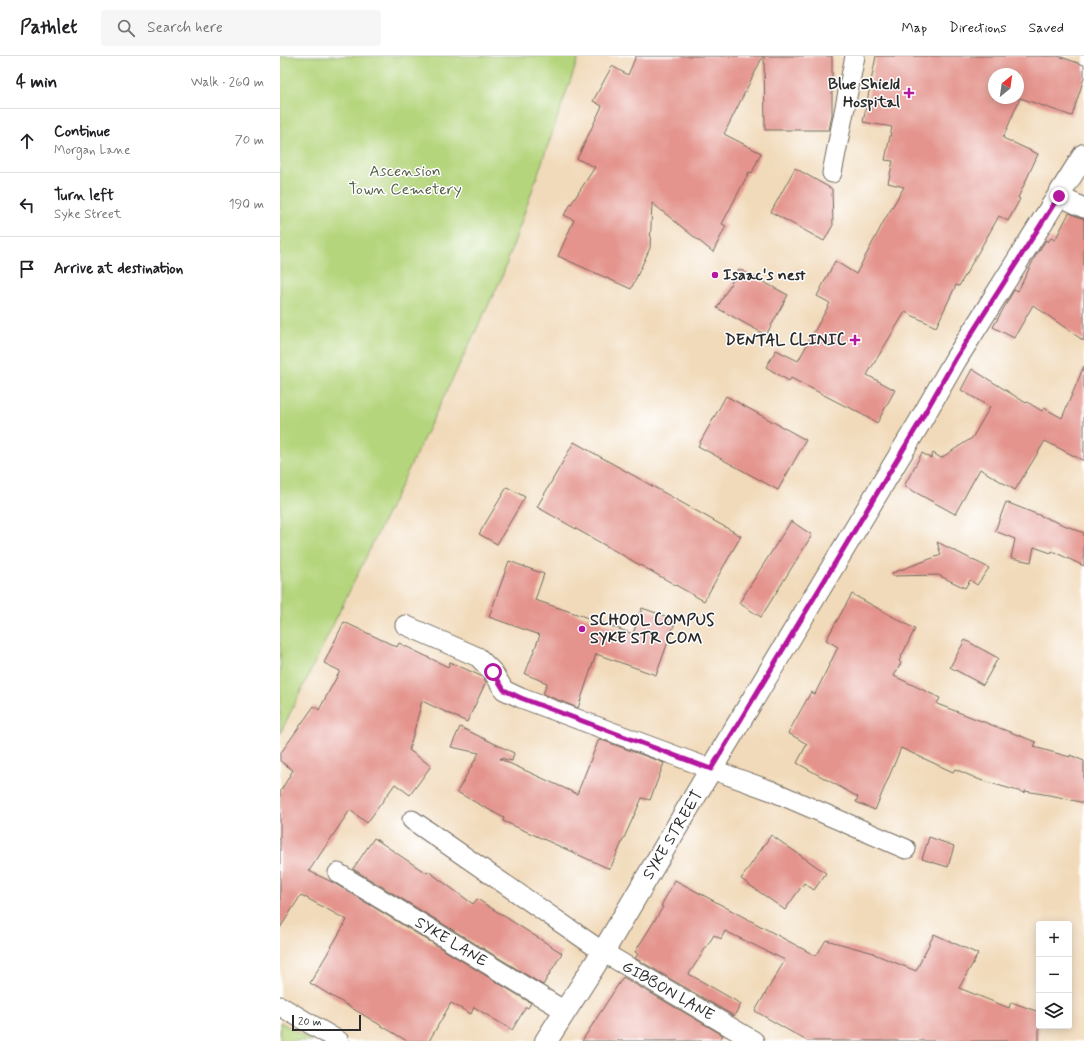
<!DOCTYPE html>
<html lang="en">
<head>
<meta charset="utf-8">
<style>
	:root { --surface:#fff; --page:#f6f6f6; --text:#202124; --muted:#757577; --line:#e0e0e0 }
	body { margin:0; font-family:Mynerve,sans-serif; background:var(--page); color:var(--text) }
	.controls { position:absolute; right:12px; bottom:12px; display:grid; overflow:hidden; border-radius:4px; box-shadow:0 2px 10px #0003 }
	.controls button { width:36px; height:36px; display:grid; place-items:center; padding:0; border:0; border-bottom:1px solid var(--line); background:var(--surface); color:var(--text); font:20px sans-serif }
	.compass { position:absolute; left:708px; top:12px; width:36px; height:36px; border-radius:50%; background:var(--surface); box-shadow:0 2px 10px #0003; rotate:29deg }
	.scale { position:absolute; left:12px; bottom:10px; width:69px; box-sizing:border-box; padding-left:4px; border:2px solid #2b2b2b; border-top:0; font-size:11px; line-height:14px; white-space:nowrap; color:#2b2b2b; -webkit-text-stroke:3px #fff; paint-order:stroke }
	.stop { position:absolute; width:12px; height:12px; margin:-9px; border:3px solid #b5179e; border-radius:50%; background:#fff }
	.stop.end { background:#b5179e; border-color:#fff; box-shadow:0 1px 4px #0008 }
	.list { margin:0; padding:0; list-style:none }
	h2 { display:flex; justify-content:space-between; align-items:center; height:52px; margin:0; padding:0 16px; font-size:17px }
	h2 small { font-size:13px; font-weight:400; color:var(--muted) }
	.list li { display:grid; grid-template-columns:26px 1fr auto; gap:12px; align-items:center; box-sizing:border-box; height:64px; padding:0 16px; border-top:1px solid var(--line) }
	.list b { display:block; font-size:15px; white-space:nowrap }
	.list p { margin:0; font-size:13px; white-space:nowrap; color:var(--muted) }
	.list em { font-size:13px; font-style:normal; color:var(--muted) }
	.icon { flex:none; width:22px; height:22px; fill:none; stroke:currentColor; stroke-width:2; stroke-linecap:round; stroke-linejoin:round }
	.map { position:relative; flex:none; width:804px; height:985px; overflow:hidden }
	header { display:flex; align-items:center; gap:24px; box-sizing:border-box; height:56px; padding:0 20px; background:var(--surface); border-bottom:1px solid var(--line) }
	header strong { font-size:19px }
	nav { display:flex; gap:22px; margin-inline-start:auto; font-size:14px }
	.search { width:280px; height:36px; background:var(--page); display:flex; align-items:center; gap:10px; box-sizing:border-box; padding:0 14px; border-radius:4px; color:var(--muted); font-size:15px }
	main { display:flex }
	aside { flex:1; background:var(--surface) }
	.map>svg:first-child { display:block }
	.green { fill:#b5d57d; stroke:#708054 }
	.building { fill:#e4948d; fill-rule:evenodd }
	.lines { fill:none; stroke-linecap:round; stroke-linejoin:round }
	.street-casing { stroke:#70685d; stroke-width:21 }
	.secondary-casing { stroke:#70685d; stroke-width:24 }
	.street { stroke:#fff; stroke-width:19 }
	.secondary { stroke:#fff; stroke-width:22 }
	.route { stroke:#b5179e; stroke-width:5 }
	.poi-dot { fill:#b5179e; stroke:#fff; stroke-width:1.5 }
	.labels { text-anchor:middle; dominant-baseline:central; stroke-width:3; stroke-linejoin:round; paint-order:stroke }
	.poi-label { font-size:16px; font-weight:bold; fill:#2b2b2b; stroke:#fff; text-anchor:end }
	.park-label { font-size:16px; fill:#545e44; stroke:#fff }
	.street-label { font-size:16px; fill:#2b2b2b; stroke:#fff }
</style>
</head>
<body>
<header>
<strong>Pathlet</strong>
<div class="search"><svg class="icon" aria-label="search" viewBox="0 0 24 24"><circle cx="10" cy="10" r="6"/><path d="M15 15l6 6"/></svg>Search here</div>
<nav><a>Map</a><a>Directions</a><a>Saved</a></nav>
</header>
<main>
<aside>
<h2>4 min<small>Walk · 260 m</small></h2>
<ul class="list">
<li><svg class="icon" aria-label="ahead" viewBox="0 0 24 24"><path d="M12 20V5M6 11l6-6 6 6"/></svg><div><b>Continue</b><p>Morgan Lane</p></div><em>70 m</em></li>
<li><svg class="icon" aria-label="left" viewBox="0 0 24 24"><path d="M17 20v-9H6M10 6l-5 5 5 5"/></svg><div><b>Turn left</b><p>Syke Street</p></div><em>190 m</em></li>
<li><svg class="icon" aria-label="arrive" viewBox="0 0 24 24"><path d="M6 21V4h12l-3 4 3 4H6"/></svg><div><b>Arrive at destination</b></div></li>
</ul>
</aside>
<div class="map">
<svg width="804" height="985" viewBox="0 0 804 985">
	<rect width="100%" height="100%" fill="#fff"/>
	<filter id="ink" filterUnits="userSpaceOnUse"><feTurbulence type="fractalNoise" baseFrequency=".025" numOctaves="2"/><feDisplacementMap in="SourceGraphic" scale="8" xChannelSelector="R" yChannelSelector="G"/><feConvolveMatrix kernelMatrix="1 2 1 2 8 2 1 2 1" color-interpolation-filters="sRGB"/></filter>
	<filter id="wash" filterUnits="userSpaceOnUse"><feTurbulence type="fractalNoise" baseFrequency=".012" numOctaves="4" result="noise"/><feDisplacementMap in="SourceGraphic" scale="16" xChannelSelector="R" yChannelSelector="G"/><feGaussianBlur stdDeviation="0.9" result="paint"/><feColorMatrix in="noise" values="0 0 0 0 0 0 0 0 0 0 0 0 0 0 0 0 0 1.4 0 .05"/><feComposite in="paint" operator="in"/></filter>
	<g filter="url(#wash)">
		<rect width="100%" height="100%" fill="#f1daba"/>
		<path class="green" d="M 0,0 L 299,0 L 222,221 L 0,678 Z
			M 0,966 L 33,985 L 0,985 Z"/>
		<g id="blocks">
			<path class="building" d="M 356,0 L 483,0 L 444,78 L 481,97 L 472,117 L 469,116 L 442,168 L 446,170 L 433,196 L 372,147 L 370,192 L 351,233 L 278,200 L 294,164 L 284,159 L 315,111 L 297,103 L 322,50 L 313,45 L 332,10 L 348,19 Z
				M 484,0 L 552,0 L 552,59 L 549,74 L 485,74 Z
				M 596,0 L 778,0 L 804,9 L 804,22 L 792,60 L 740,42 L 723,82 L 758,98 L 738,142 L 740,143 L 728,165 L 719,160 L 679,230 L 676,229 L 656,271 L 625,256 L 587,319 L 615,334 L 597,367 L 567,350 L 567,351 L 511,322 L 509,325 L 486,311 L 496,294 L 518,305 L 550,247 L 537,240 L 555,205 L 576,218 L 604,165 L 624,131 L 608,127 L 613,105 L 605,104 L 612,71 L 583,66 ZM 714,18 L 738,18 L 738,42 L 714,42 Z
				M 515,112 L 552,133 L 553,169 L 544,185 L 491,156 Z
				M 789,157 L 804,163 L 804,285 L 753,249 L 734,282 L 713,271 L 734,234 L 738,235 L 755,201 L 766,184 L 768,186 L 771,182 L 775,184 Z
				M 459,213 L 508,239 L 486,279 L 437,252 Z
				M 804,310 L 804,405 L 765,385 L 735,434 L 700,413 L 675,458 L 624,430 L 642,397 L 651,402 L 653,397 L 661,402 L 692,382 L 710,351 L 681,334 L 692,313 L 746,347 L 747,346 L 762,355 L 764,352 L 782,362 Z
				M 446,340 L 526,384 L 498,434 L 418,390 Z
				M 294,386 L 461,480 L 424,545 L 257,451 Z
				M 227,431 L 245,441 L 217,488 L 199,478 Z
				M 726,446 L 804,477 L 804,510 L 772,495 L 771,497 L 754,491 L 751,506 L 731,502 L 735,483 L 715,475 Z
				M 511,465 L 532,479 L 481,561 L 459,547 Z
				M 657,486 L 709,512 L 697,529 L 690,524 L 685,532 L 658,519 L 613,520 L 612,517 L 661,499 Z
				M 229,505 L 264,518 L 255,544 L 294,557 L 353,578 L 362,552 L 396,564 L 376,619 L 316,598 L 298,652 L 263,638 L 267,627 L 245,618 L 260,579 L 209,561 Z
				M 572,538 L 635,573 L 619,605 L 621,607 L 614,620 L 660,642 L 657,648 L 756,686 L 754,691 L 790,701 L 790,699 L 804,705 L 804,747 L 775,740 L 745,735 L 745,737 L 700,724 L 675,713 L 673,716 L 621,692 L 595,754 L 576,746 L 578,741 L 517,707 L 527,688 L 508,677 L 531,636 L 535,638 L 558,591 L 546,584 Z
				M 64,566 L 117,591 L 119,587 L 168,611 L 170,606 L 203,621 L 206,626 L 187,666 L 142,645 L 129,694 L 151,710 L 130,739 L 115,728 L 87,767 L 70,754 L 29,815 L 54,827 L 251,947 L 248,952 L 246,951 L 232,974 L 194,951 L 191,958 L 171,947 L 149,985 L 127,985 L 30,927 L 67,864 L 21,839 L 0,872 L 0,736 L 13,714 L 0,705 L 0,698 L 34,650 L 39,654 L 60,615 L 44,607 Z
				M 685,584 L 718,602 L 703,629 L 670,611 Z
				M 180,671 L 234,697 L 232,705 L 221,702 L 220,703 L 297,738 L 319,683 L 384,707 L 370,744 L 362,742 L 330,813 L 223,765 L 224,762 L 177,736 L 199,697 L 171,691 Z
				M 491,779 L 546,817 L 534,834 L 524,827 L 505,854 L 461,823 Z
				M 649,781 L 674,790 L 668,811 L 642,803 Z
				M 94,782 L 146,817 L 148,815 L 193,848 L 197,843 L 282,897 L 263,929 L 73,813 Z
				M 395,824 L 536,900 L 546,884 L 594,897 L 594,898 L 636,915 L 654,878 L 698,898 L 679,932 L 729,952 L 731,946 L 759,956 L 759,985 L 527,985 L 475,955 L 505,904 L 445,875 L 441,883 L 434,879 L 409,918 L 461,948 L 454,960 L 355,902 L 358,898 L 355,896 L 383,851 L 381,850 Z
				M 343,921 L 443,979 L 439,985 L 302,985 Z"/>
		</g>
	</g>
	<g filter="url(#ink)">
		<use href="#blocks" fill-opacity="0" stroke="#70685d" stroke-width="1"/>
		<g class="lines">
			<defs>
				<path id="street" d="M 552,117 L 575,0
					M 779,140 L 804,152
					M 125,569 L 198,601 L 213,616 L 224,634 L 241,642 L 431,713 L 492,735 L 626,793
					M 132,764 L 323,896 L 474,985
					M 58,817 L 285,955
					M 0,950 L 59,985"/>
				<path id="secondary" d="M 266,985 L 323,896 L 431,713 L 638,369 L 676,303 L 804,99"/>
			</defs>
			<use href="#street" class="street-casing"/>
			<use href="#secondary" class="secondary-casing"/>
			<use href="#street" class="street"/>
			<use href="#secondary" class="secondary"/>
		</g>
	</g>
	<g class="lines" filter="url(#ink)">
		<path class="route" d="M 213,616 L 224,634 L 241,642 L 431,713 L 638,369 L 676,302 L 779,140"/>
	</g>
	<g class="poi-dot">
		<path d="M627 31h4v4h4v4h-4v4h-4v-4h-4v-4h4z"/>
		<circle cx="435" cy="219" r="4"/>
		<path d="M573 278h4v4h4v4h-4v4h-4v-4h-4v-4h4z"/>
		<circle cx="302" cy="573" r="4"/>
	</g>
	<g class="labels">
		<g class="poi-label">
			<text x="620" y="28">Blue Shield<tspan x="620" dy="18">Hospital</tspan></text>
			<text x="443" y="219" text-anchor="start">Isaac's nest</text>
			<text x="566" y="284">DENTAL CLINIC</text>
			<text x="310" y="564" text-anchor="start">SCHOOL COMPUS<tspan x="310" dy="18">SYKE STR COM</tspan></text>
		</g>
		<g class="park-label">
			<text x="125" y="115">Ascension<tspan x="125" dy="18">Town Cemetery</tspan></text>
		</g>
		<g class="street-label">
			<text transform="translate(393 779) rotate(-59)">SYKE STREET</text>
			<text transform="translate(171 886) rotate(31)">SYKE LANE</text>
			<text transform="translate(388 935) rotate(30)">GIBBON LANE</text>
		</g>
	</g>
</svg>
<div class="controls">
<button>+</button>
<button>−</button>
<button><svg class="icon" aria-label="layers" viewBox="0 0 24 24"><path d="M12 4l9 5-9 5-9-5zM3 14l9 5 9-5"/></svg></button>
</div>
<svg class="compass" viewBox="-18 -18 36 36"><path d="M0-13l5 13h-10z" fill="#e53935"/><path d="M0 13l5-13h-10z" fill="#757577"/></svg>
<div class="scale">20 m</div>
<div class="stop" style="left:213px;top:616px"></div>
<div class="stop end" style="left:779px;top:140px"></div>
</div>
</main>
</body>
</html>
